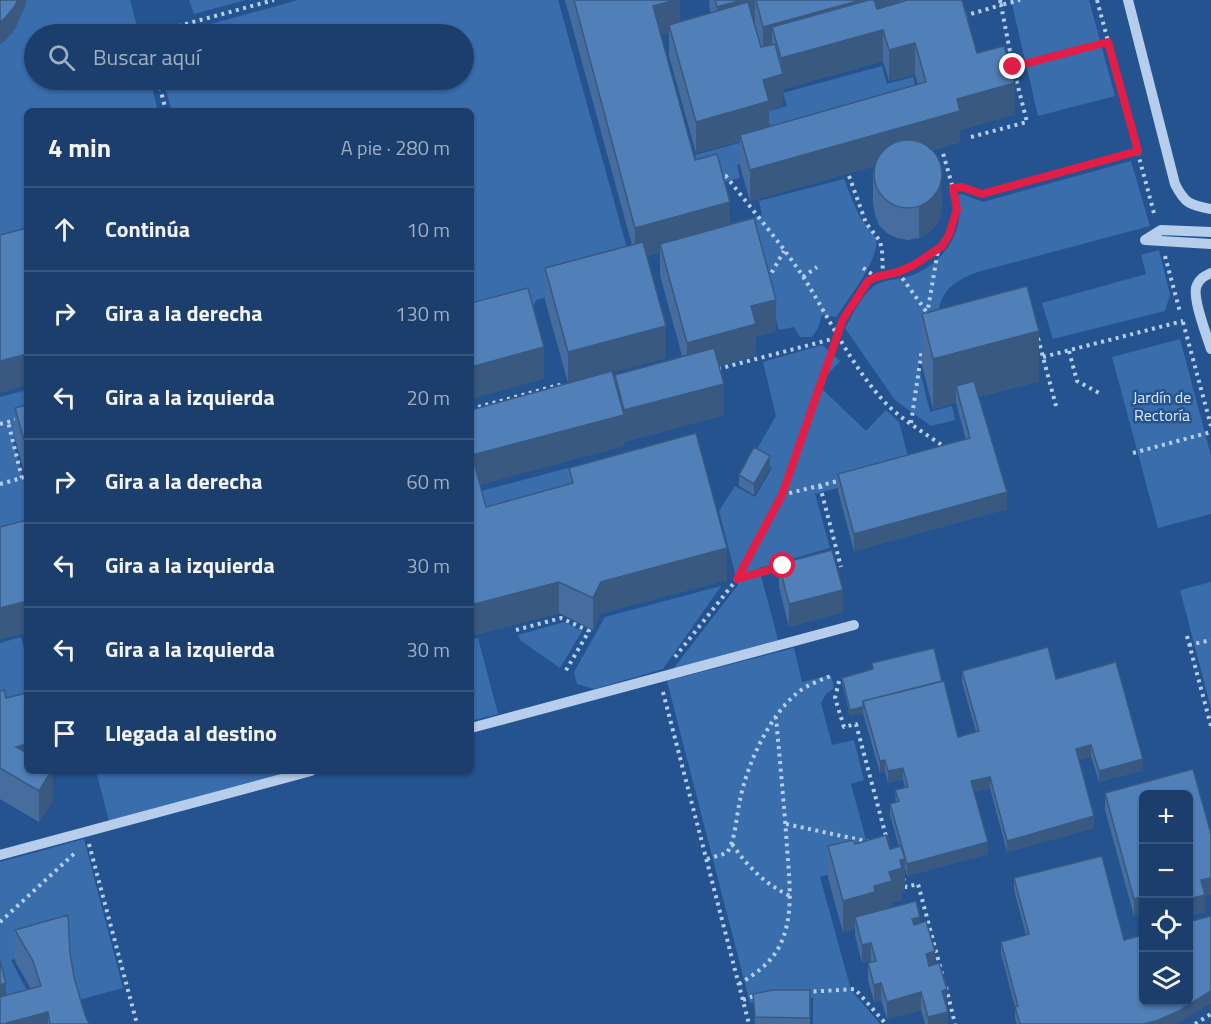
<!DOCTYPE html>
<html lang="es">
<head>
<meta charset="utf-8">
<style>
	:root { --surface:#1c3e6c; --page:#254572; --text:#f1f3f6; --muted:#a0aec2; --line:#3a577f }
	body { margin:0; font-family:"Titillium Web",sans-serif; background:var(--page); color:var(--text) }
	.controls { position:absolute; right:18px; bottom:18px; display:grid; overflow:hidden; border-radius:9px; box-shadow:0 2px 4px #0004 }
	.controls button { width:54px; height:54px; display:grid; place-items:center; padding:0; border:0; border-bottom:2px solid var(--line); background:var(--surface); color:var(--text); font:30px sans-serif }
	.stop { position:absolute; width:18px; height:18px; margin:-14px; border:4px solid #e11d48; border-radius:50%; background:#fff }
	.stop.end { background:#e11d48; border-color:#fff; box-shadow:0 2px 6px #0008 }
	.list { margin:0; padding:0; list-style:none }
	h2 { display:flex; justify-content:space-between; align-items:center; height:78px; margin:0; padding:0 24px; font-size:26px }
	h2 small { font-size:20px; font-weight:400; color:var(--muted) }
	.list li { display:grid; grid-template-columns:39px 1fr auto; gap:18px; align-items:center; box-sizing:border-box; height:84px; padding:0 24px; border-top:2px solid var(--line) }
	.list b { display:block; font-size:22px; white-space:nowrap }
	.list em { font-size:20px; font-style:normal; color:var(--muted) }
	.icon { flex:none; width:33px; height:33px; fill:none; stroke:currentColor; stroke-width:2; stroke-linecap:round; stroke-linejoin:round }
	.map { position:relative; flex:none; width:1211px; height:1024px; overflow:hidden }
	.search { position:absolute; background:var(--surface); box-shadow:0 2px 4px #0004; left:24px; top:24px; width:450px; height:66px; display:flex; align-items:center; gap:15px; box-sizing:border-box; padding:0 21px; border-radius:33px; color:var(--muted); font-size:22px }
	.panel { position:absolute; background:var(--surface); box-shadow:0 2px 4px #0004; left:24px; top:108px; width:450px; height:666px; border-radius:9px }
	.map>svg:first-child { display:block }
	.green { fill:#396dac }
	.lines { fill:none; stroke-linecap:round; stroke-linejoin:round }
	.path { stroke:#b6ceec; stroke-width:4; stroke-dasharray:3 4.5; stroke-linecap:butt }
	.minor { stroke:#b6ceec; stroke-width:10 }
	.wall { fill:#466d9e; fill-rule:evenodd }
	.shaded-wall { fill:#395981 }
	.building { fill:#517fb8; stroke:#395981; stroke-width:1.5 }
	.route { stroke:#e11d48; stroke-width:8 }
	.labels { text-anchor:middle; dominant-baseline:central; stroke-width:5; stroke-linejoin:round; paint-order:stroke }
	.park-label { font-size:16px; fill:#dbe8f9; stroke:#255390 }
</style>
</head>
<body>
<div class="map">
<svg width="1211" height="1024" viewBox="0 0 1211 1024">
	<rect width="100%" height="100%" fill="#255390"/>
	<path class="green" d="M 0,0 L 130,0 L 139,34 L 34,34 L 34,80 L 150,80 L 158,111 L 27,111 L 27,252 L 0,259 Z
		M 189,0 L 246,0 L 194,14 Z
		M 298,0 L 558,0 L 634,273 L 536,300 L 531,313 L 471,328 L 471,111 L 172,111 L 163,80 L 464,80 L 464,34 L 175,34 Z
		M 1011,0 L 1089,0 L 1115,96 L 1038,116 Z
		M 882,66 L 887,84 L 913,77 L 923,113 L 737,165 L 740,178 L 704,187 L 695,155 L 772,134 L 766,112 L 787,106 L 783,93 Z
		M 1131,161 L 1150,226 L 981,271 C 931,287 936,312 941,357 L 918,363 L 930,412 L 952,406 L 955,420 L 931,426 L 895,400 L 845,328 C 853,314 861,296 874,286 C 884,279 899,280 910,276 C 944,264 966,231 958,195 L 962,194 L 983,202 Z
		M 844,179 C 849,192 854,205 860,217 C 864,224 875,232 876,240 C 880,258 847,301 836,317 L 822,315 L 818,328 L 812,337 L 800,337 L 794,327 L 779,330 L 757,246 L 745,249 L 737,222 L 762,215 L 759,201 Z
		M 1159,250 L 1170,295 L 1165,311 L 1053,339 L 1042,303 L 1146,274 L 1141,255 Z
		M 1180,339 L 1211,456 L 1211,514 L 1158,528 L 1112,357 Z
		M 822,345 L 840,361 L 818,385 L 866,431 L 886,410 L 899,422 L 911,468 L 815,494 L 830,548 L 759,568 L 778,640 L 673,669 L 738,585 L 719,511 L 735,486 L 755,497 L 772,468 L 753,456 L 776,416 L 763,362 Z
		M 27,390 L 27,433 L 12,438 L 25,486 L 27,486 L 27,548 L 0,555 L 0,397 Z
		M 687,436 L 486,538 L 474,493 Z
		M 1211,582 L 1211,708 L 1180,590 Z
		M 721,586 L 663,669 L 594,689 L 577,684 L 574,672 L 605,617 Z
		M 564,622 L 582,631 L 560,668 L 520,640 L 518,635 Z
		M 21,637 L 27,661 L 27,719 L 0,717 L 0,643 Z
		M 478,638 L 498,714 L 471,721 L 471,639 Z
		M 794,648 L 802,682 L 831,675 L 834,688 L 826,694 L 821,703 L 832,745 L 854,740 L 864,780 L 851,784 L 872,862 L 820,877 L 851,990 L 880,1024 L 813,1024 L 813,998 L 773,997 L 750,1003 L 667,681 Z
		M 96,771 L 296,771 L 109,821 Z
		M 84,839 L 123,988 L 75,1001 L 70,962 L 70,944 L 11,960 L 35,1006 L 11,1024 L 0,989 L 0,862 Z"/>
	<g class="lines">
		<path class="path" d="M 1000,0 L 1001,5 L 1020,0
			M 1097,0 L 1155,217
			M 964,16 L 1001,5 L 1013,67 L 1108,42
			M 149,34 L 274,0
			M 158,80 L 166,111
			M 971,137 L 1027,122 L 1013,67
			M 849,176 L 866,223 L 880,241 L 882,250 L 883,275
			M 718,178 L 726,176 C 752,210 781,243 804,278 C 829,318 850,363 881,398 C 898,418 925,433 946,448
			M 953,188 L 962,187 L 982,194 L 1138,151
			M 1165,256 L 1180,312
			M 863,268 L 876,277
			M 898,272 L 928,314
			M 803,277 L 817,267
			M 768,279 L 784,251
			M 927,315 L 938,250
			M 1183,322 L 1211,426
			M 1038,338 L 1056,406
			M 1069,351 L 1077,381 L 1101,394
			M 1043,357 L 1183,321
			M 718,369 L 836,338
			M 471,409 L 559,385 L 560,389
			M 911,423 L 922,349
			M 0,424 L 27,417
			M 1133,453 L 1211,432
			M 0,484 L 22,478 L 8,422
			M 820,486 L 841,567
			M 782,495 L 842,480
			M 738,578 L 782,495 L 843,319 L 869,281 L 876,277 L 898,272 L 914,265 L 942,246 L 949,235 L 956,214 L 957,202 L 942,150
			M 516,630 L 561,618 L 589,631 L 565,672
			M 1187,636 L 1211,726
			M 1189,645 L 1211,640
			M 675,657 L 737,579 L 781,567
			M 839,681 L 835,698 L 844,727 L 856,724 L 887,840
			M 663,692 L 749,1024
			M 786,824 L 870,842
			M 89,844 L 137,1024
			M 732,844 C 748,867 765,884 790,896
			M 707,859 L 727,853 C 736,838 736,817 740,800 C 747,765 768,718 796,694 C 806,685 821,680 833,675
			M 903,878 L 906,887 L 918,884 L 942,974
			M 0,922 L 77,851
			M 739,984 C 755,974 770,964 779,947 C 795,917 789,879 787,847 C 784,804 780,761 776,718
			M 946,987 L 955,1024
			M 806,992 L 855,989 L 886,1024
			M 743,1000 L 757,995
			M 1195,1024 L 1211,1014"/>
		<path class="minor" d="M 1128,0 L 1175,184 C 1185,204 1190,205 1211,209
			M 1145,240 L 1161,230 L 1211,232
			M 1145,240 L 1211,244
			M 1211,273 C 1205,276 1200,278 1197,285 C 1191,296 1207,336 1211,349
			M 471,728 L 854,625
			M 0,855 L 311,771"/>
	</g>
	<path class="wall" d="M 565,0 L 680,0 L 680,21 L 710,13 L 709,0 L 962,0 L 977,53 L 1015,114 L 960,130 L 960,142 L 933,150 L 942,201 L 941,213 L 937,224 L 929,232 L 919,238 L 908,240 L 897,238 L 887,233 L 879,225 L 875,215 L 873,204 L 873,172 L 875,166 L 750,201 L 740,166 L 740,141 L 696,153 L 669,56 L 669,33 L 661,35 L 695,160 L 730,225 L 776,331 L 756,337 L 756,356 L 719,366 L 724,415 L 624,442 L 624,438 L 624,446 L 480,484 L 486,507 L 569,485 L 569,468 L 727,580 L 601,613 L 593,630 L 559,613 L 471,636 L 471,410 L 568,383 L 545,300 L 545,268 L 632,245 ZM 883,61 L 889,81 L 915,74 L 918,85 L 769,126 L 769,110 L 783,106 L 783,89 ZM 660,252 L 660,275 L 682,356 L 615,375 L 615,381 L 612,372 L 666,358 L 647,256 Z
		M 922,314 L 1039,381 L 979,397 L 1007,509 L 854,551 L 838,491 L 838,474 L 966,440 L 956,403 L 933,409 L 922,365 Z
		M 27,405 L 27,478 L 26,478 L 15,439 L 15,408 Z
		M 770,468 L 754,495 L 739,486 L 739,475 Z
		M 27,520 L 27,644 L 24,633 L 0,639 Z
		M 779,564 L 843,612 L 789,627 L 779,587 Z
		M 872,663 L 958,737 L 976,732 L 962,682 L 962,671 L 1056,679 L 1143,770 L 1099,782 L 1091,756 L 1079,760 L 1094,828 L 1007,852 L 990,788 L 974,792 L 988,854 L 907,876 L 905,868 L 905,890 L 902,891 L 902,900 L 892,902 L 892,907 L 920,923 L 935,964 L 947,1006 L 948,1024 L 925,1024 L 921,1010 L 887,1019 L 881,1000 L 874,1002 L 868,980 L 868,963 L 871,962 L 871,960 L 862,963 L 855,935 L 855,929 L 843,932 L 828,878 L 828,846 L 855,844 L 890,849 L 899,847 L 890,815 L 890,804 L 896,802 L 895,790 L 905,787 L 903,779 L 888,783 L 885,771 L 880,773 L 863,713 L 850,716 L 842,683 L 842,678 L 872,669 Z
		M 0,691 L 53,771 L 53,800 L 39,822 L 0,799 Z
		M 1193,769 L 1211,834 L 1211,895 L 1205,896 L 1205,912 L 1188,916 L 1188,795 L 1143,795 L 1143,913 L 1134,916 L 1105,810 L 1105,793 Z
		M 1014,878 L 1124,940 L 1211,916 L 1211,1003 L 1176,1024 L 1017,1024 L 1015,1019 L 1015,1007 L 1001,954 L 1001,942 L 1026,935 L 1014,890 Z
		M 15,930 L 70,953 L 74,977 L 85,1015 L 89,1024 L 0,1024 L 6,995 L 31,989 L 15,961 Z
		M 810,990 L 810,1024 L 755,1024 L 753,994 Z"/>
	<path class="shaded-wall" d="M 18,0 L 27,0 L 24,9 L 15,29 L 5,41 L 0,44 L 0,22 Z
		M 675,0 L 680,0 L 680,30 L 669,25 L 669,33 L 653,38 L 653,6 Z
		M 742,0 L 755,0 L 755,28 L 717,38 L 717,7 Z
		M 861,0 L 901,0 L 901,20 L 772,27 L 772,56 L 763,59 L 763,27 Z
		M 883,30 L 883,61 L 783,89 L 783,106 L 769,110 L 769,133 L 740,135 L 740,141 L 696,153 L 696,122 L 763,80 L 781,75 L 781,58 Z
		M 915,43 L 915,74 L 889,81 L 889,50 Z
		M 1015,83 L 1015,114 L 960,130 L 960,142 L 750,201 L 750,170 L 957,99 Z
		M 942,170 L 941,213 L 937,224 L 929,232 L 919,238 L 919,206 Z
		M 730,202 L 730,233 L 660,244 L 660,252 L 635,259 L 635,228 Z
		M 776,300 L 776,331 L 756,337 L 756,356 L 687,375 L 687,343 L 751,306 Z
		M 666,326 L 666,358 L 568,384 L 568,352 Z
		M 1039,331 L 1039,381 L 960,402 L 956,386 L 956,403 L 933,409 L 933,359 Z
		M 544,347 L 544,379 L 471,399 L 471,367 Z
		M 27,354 L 27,385 L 0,393 L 0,361 Z
		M 724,384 L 724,415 L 624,442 L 624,410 Z
		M 624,415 L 624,446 L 472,487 L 472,455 Z
		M 27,446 L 27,478 L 26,478 L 26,447 Z
		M 770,456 L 770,468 L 754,495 L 754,484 Z
		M 1007,492 L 1007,509 L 854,551 L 854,534 Z
		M 727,548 L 727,580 L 601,613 L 593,630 L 593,598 L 601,582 Z
		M 559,582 L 559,613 L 471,636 L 471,605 Z
		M 843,590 L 843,612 L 789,627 L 789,604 Z
		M 24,602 L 24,633 L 0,639 L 0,608 Z
		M 863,707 L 863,713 L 850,716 L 850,710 Z
		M 27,744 L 27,771 L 42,771 L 16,778 L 16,747 Z
		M 1091,745 L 1091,756 L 1076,761 L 1076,749 Z
		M 1143,759 L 1143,770 L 1099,782 L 1099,771 Z
		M 885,760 L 885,771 L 880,773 L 880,761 Z
		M 903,768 L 903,779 L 888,783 L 888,771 Z
		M 51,771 L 53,771 L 53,800 L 39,822 L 39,791 Z
		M 990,777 L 990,788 L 971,793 L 971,781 Z
		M 1094,816 L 1094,828 L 1007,852 L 1007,841 Z
		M 988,842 L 988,854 L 907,876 L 907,864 Z
		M 905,859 L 905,890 L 902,891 L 902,900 L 892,902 L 892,912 L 855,917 L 855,929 L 843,932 L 843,901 L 874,886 L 900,860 Z
		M 1211,878 L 1211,895 L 1205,896 L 1205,912 L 1188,916 L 1188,899 L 1201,880 Z
		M 1143,896 L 1143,913 L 1134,916 L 1134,899 Z
		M 920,917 L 920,934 L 912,936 L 912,919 Z
		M 871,943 L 871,960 L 862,963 L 862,945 Z
		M 935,951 L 935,968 L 926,971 L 926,954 Z
		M 6,983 L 6,1015 L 0,1017 L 0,985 Z
		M 881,983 L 881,1000 L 874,1002 L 874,985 Z
		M 947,989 L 947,1006 L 942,1008 L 942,991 Z
		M 1211,991 L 1211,1003 L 1179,1023 L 1176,1024 L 1143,1024 Z
		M 921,992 L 921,1010 L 887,1019 L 887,1002 Z
		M 48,1012 L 48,1024 L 7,1024 L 7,1023 Z
		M 948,1012 L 948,1024 L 928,1024 L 928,1017 Z"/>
	<path class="building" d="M 0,0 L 18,0 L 15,6 L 5,18 L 0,22 Z
		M 574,0 L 675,0 L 653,6 L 695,160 L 717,154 L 730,202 L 635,228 Z
		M 715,0 L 742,0 L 717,7 Z
		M 756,0 L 861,0 L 763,27 Z
		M 869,0 L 874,0 L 877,9 L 905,1 L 904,0 L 962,0 L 977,53 L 1004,46 L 1015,83 L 957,99 L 960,111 L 750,170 L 740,135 L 926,82 L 915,43 L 889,50 L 883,30 L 781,58 L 772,27 Z
		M 748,2 L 761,47 L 775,44 L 783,74 L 763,80 L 769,101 L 696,122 L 669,25 Z
		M874 174a34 34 0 1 1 68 0a34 34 0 1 1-68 0Z
		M 754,218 L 776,300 L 751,306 L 756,324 L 687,343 L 660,244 Z
		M 27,228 L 27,354 L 0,361 L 0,235 Z
		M 643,242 L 666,326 L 568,352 L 545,268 Z
		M 1027,286 L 1039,331 L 933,359 L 922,314 Z
		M 528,288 L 544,347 L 471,367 L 471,303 Z
		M 714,348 L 724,384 L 624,410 L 615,375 Z
		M 612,371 L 624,415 L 472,455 L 486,507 L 573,483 L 569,468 L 696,433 L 727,548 L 601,582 L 593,598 L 559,582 L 471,605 L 471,410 Z
		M 974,381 L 1007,492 L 854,534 L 838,474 L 970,438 L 956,386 Z
		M 27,405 L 27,446 L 26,447 L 15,408 Z
		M 754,447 L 770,456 L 754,484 L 739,475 Z
		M 27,520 L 27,613 L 24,602 L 0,608 L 0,527 Z
		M 832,550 L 843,590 L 789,604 L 779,564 Z
		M 1048,647 L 1056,679 L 1116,662 L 1143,759 L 1099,771 L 1091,745 L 1076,749 L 1094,816 L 1007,841 L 990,777 L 971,781 L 988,842 L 907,864 L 890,804 L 899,801 L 895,790 L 908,787 L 903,768 L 888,771 L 885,760 L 880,761 L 863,701 L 944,681 L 958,737 L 979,731 L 962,671 Z
		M 934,648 L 942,681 L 863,701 L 863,707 L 850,710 L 842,678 L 873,669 L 872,663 Z
		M 4,690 L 6,698 L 27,693 L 27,744 L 16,747 L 27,753 L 27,771 L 51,771 L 39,791 L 0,768 L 0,691 Z
		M 1193,769 L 1211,834 L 1211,878 L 1201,880 L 1205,895 L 1188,899 L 1188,795 L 1143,795 L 1143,896 L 1134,899 L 1105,793 Z
		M 886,835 L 890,849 L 901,846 L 905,859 L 900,860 L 902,868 L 889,872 L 892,881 L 874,886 L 875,892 L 843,901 L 828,846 L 853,840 L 855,844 Z
		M 1102,856 L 1124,940 L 1143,935 L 1143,1002 L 1188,1002 L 1188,922 L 1211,916 L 1211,991 L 1179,1011 L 1156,1021 L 1143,1024 L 1020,1024 L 1015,1007 L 1018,1006 L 1001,942 L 1029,934 L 1014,878 Z
		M 916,901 L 920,917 L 912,919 L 914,925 L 926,921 L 935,951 L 926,954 L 929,966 L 939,963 L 947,989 L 942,991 L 948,1012 L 928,1017 L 921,992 L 887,1002 L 881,983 L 874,985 L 868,963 L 876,961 L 871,943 L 862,945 L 855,917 Z
		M 68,915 L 70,953 L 74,977 L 85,1015 L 89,1024 L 50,1024 L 48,1012 L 7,1023 L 8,1024 L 0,1024 L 0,995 L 0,997 L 41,986 L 33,961 L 15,930 Z
		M 0,961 L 6,983 L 0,985 Z
		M 773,990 L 810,990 L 810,1018 L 755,1017 L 753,994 Z"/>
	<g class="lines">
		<path class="route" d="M 783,566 L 737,579 L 782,495 L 843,319 L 868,281 L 876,277 L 898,272 L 914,265 L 942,246 L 949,235 L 957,209 L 953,188 L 962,187 L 982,194 L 1138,151 L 1108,42 L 1013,67"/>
	</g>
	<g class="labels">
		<g class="park-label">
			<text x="1162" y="397">Jardín de<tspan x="1162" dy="18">Rectoría</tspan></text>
		</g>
	</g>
</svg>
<div class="controls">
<button>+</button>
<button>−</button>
<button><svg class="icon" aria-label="locate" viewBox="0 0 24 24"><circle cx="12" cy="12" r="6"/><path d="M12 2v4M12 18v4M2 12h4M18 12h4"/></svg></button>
<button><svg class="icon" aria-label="layers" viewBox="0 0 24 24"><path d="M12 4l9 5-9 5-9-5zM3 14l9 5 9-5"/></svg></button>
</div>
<div class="stop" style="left:783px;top:566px"></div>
<div class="stop end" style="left:1013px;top:67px"></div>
<div class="search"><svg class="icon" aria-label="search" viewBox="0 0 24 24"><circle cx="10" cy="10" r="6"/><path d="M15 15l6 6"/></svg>Buscar aquí</div>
<section class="panel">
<h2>4 min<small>A pie · 280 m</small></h2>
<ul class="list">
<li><svg class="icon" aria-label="ahead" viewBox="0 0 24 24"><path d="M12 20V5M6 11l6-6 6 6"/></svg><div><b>Continúa</b></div><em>10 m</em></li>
<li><svg class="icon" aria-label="right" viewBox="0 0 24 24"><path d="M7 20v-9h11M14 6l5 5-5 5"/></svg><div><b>Gira a la derecha</b></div><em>130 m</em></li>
<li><svg class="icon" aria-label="left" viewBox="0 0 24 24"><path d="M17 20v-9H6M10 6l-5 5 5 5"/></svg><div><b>Gira a la izquierda</b></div><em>20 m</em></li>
<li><svg class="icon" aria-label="right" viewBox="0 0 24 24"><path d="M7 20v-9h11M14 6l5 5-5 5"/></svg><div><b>Gira a la derecha</b></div><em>60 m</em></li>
<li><svg class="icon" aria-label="left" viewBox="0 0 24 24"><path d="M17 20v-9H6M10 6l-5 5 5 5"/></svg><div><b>Gira a la izquierda</b></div><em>30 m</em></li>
<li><svg class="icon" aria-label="left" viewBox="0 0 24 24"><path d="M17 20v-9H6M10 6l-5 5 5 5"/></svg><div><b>Gira a la izquierda</b></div><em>30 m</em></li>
<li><svg class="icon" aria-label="arrive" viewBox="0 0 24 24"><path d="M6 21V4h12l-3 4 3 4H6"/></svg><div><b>Llegada al destino</b></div></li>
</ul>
</section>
</div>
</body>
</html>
